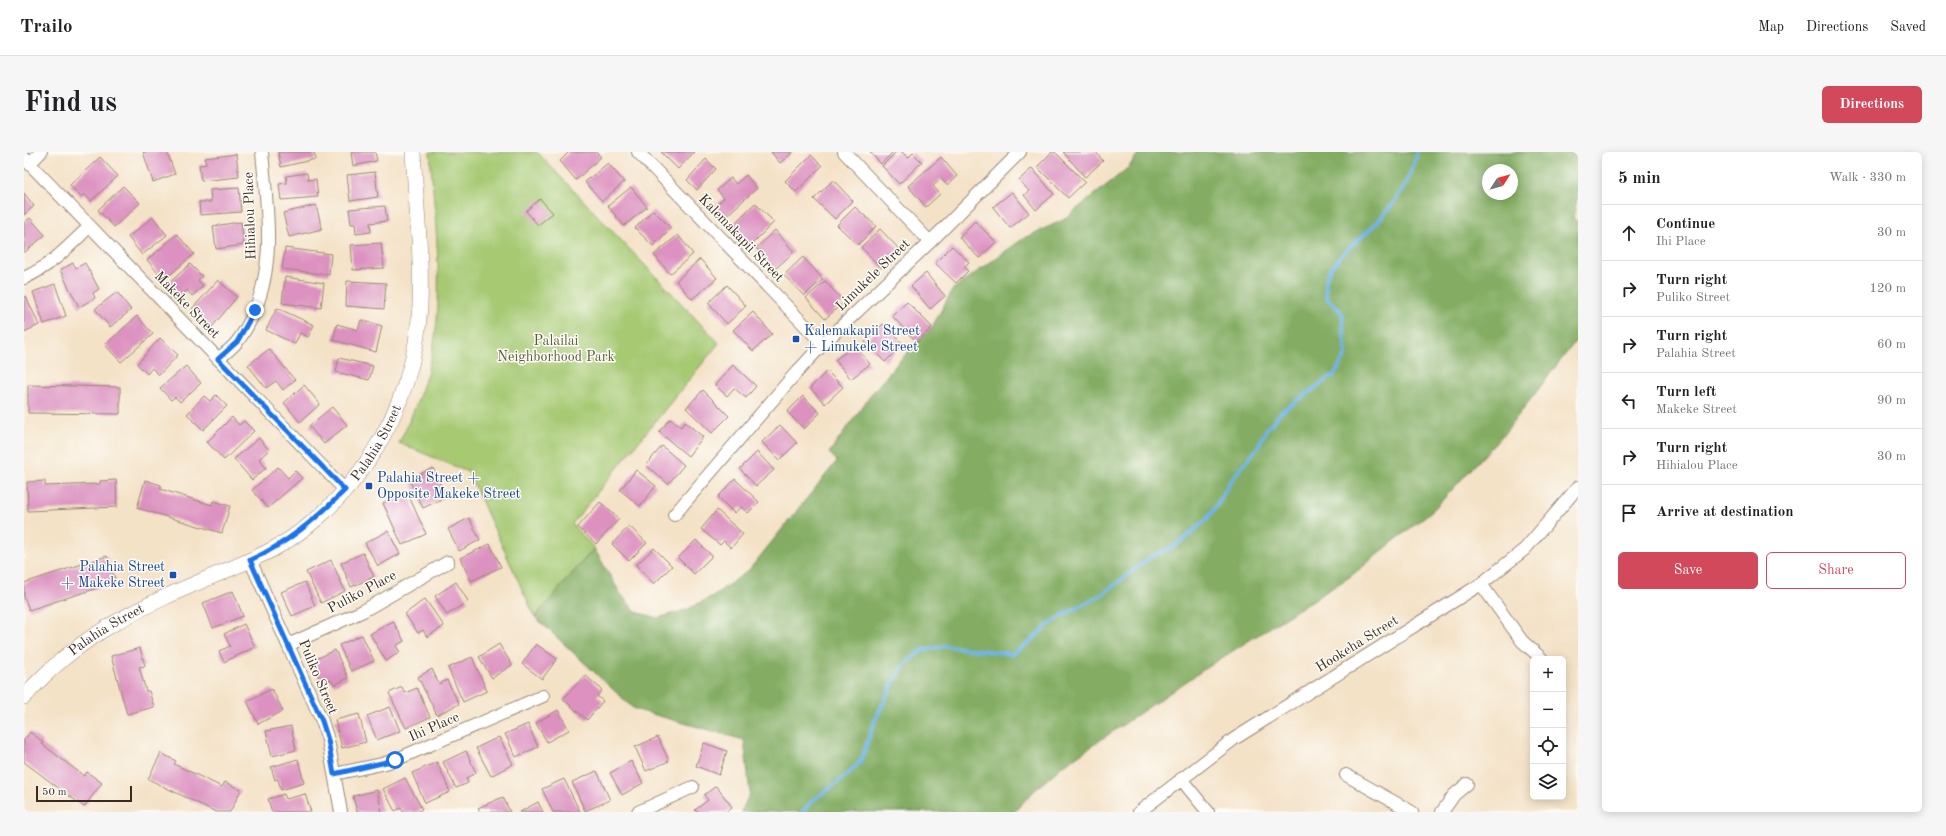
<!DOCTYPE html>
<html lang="en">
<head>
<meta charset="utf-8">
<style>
	:root { --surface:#fff; --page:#f6f6f6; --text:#202124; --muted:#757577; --line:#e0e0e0; --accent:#d1495b }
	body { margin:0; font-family:"Old Standard TT",serif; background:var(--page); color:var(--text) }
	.controls { position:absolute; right:12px; bottom:12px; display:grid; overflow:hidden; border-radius:6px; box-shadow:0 2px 10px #0003 }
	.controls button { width:36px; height:36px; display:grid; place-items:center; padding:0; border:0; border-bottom:1px solid var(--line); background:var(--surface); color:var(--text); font:20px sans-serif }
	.compass { position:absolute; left:1458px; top:12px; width:36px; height:36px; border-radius:50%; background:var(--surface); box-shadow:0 2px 10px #0003; rotate:54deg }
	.scale { position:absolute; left:12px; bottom:10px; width:96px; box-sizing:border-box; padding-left:4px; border:2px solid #3b2a1e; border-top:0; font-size:11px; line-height:14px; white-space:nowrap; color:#3b2a1e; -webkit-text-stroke:3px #fdfcf7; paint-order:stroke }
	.stop { position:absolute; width:12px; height:12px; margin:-9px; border:3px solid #1a73e8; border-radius:50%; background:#fff }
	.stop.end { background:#1a73e8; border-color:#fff; box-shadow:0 1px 4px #0008 }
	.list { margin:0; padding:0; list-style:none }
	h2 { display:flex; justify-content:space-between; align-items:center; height:52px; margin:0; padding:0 16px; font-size:17px }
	h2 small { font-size:13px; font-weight:400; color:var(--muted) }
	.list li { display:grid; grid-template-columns:26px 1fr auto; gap:12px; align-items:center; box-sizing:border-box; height:56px; padding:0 16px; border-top:1px solid var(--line) }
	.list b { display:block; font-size:15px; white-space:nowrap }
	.list p { margin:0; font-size:13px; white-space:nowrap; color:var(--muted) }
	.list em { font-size:13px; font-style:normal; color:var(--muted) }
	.actions { display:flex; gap:8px; padding:12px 16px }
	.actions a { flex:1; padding:9px 0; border:1px solid var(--accent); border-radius:6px; text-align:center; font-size:14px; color:var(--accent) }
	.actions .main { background:var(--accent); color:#fff }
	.icon { flex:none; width:22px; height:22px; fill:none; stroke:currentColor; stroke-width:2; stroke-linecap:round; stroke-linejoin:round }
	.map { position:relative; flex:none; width:1554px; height:660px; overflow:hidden; border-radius:6px }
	header { display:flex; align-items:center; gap:24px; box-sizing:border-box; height:56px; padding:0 20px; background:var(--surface); border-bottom:1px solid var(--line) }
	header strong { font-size:19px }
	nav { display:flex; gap:22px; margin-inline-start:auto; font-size:14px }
	.intro { display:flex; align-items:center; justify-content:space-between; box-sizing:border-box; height:96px; padding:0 24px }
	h1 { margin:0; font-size:28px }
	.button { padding:10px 18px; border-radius:6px; background:var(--accent); color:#fff; font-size:14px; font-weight:700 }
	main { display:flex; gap:24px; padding:0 24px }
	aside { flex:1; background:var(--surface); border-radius:6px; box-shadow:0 2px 10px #0003 }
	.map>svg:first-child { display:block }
	.green { fill:#a6c972; stroke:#707a48 }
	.forest { fill:#84ad64; stroke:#606c41; fill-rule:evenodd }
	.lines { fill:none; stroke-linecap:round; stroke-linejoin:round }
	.stream { stroke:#70b5e6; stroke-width:4 }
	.building { fill:#dc91c0 }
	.minor-casing { stroke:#988672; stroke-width:14 }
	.tertiary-casing { stroke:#988672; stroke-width:16 }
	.minor { stroke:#fff; stroke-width:12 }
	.tertiary { stroke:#fff; stroke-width:15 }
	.route { stroke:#1a73e8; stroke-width:5 }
	.transit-dot { fill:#1a4fb4; stroke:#fdfcf7; stroke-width:1.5 }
	.labels { text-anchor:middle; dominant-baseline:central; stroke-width:3; stroke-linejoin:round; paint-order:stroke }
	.street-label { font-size:14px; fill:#3b2a1e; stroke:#fdfcf7 }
	.transit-label { font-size:14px; fill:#164399; stroke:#fdfcf7; text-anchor:start }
	.park-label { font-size:14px; fill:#5b5a37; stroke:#fdfcf7 }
</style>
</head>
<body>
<header>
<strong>Trailo</strong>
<nav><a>Map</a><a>Directions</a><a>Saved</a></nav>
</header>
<div class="intro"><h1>Find us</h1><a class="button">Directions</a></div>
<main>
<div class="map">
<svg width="1554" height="660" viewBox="0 0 1554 660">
	<rect width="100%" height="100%" fill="#fdfcf7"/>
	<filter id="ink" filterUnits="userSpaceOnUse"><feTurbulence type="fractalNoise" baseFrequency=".025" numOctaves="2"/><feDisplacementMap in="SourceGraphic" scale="8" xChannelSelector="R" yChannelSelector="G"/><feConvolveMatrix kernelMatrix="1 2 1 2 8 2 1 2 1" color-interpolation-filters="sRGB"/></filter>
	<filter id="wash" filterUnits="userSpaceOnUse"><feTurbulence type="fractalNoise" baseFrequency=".012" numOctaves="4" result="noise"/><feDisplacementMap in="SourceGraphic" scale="16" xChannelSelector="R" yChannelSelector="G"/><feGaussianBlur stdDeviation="0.9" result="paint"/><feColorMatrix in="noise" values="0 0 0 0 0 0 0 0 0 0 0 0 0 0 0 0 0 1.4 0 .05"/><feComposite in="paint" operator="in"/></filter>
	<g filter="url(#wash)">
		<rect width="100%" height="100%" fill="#f4e2c7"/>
		<path class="green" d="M 406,0 L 513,0 L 695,191 L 548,372 L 570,396 L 511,465 L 444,320 L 375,291 C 391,258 404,226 410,191 C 420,132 410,60 406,0 Z"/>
		<path class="forest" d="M 1115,0 L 1554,0 L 1554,43 L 1549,66 L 1554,70 L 1554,186 L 1479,283 L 1410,357 L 1327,424 L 1185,514 L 1037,615 L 1009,640 L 990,660 L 717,660 L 726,641 L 720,588 L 610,557 L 511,465 L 570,396 L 596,441 L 612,460 L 634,466 L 664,457 L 689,444 L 725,418 L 813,309 L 805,301 L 849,240 L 877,207 L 908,175 L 929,137 L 1000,86 L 1039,68 L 1105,15 ZM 1464,18 L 1488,18 L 1488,42 L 1464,42 Z"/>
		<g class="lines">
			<path class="stream" d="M 779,660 L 788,649 L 822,624 L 837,609 L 851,568 L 870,529 L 882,511 L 899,498 L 921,494 L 988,502 L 1007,489 L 1022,474 L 1041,462 L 1079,442 L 1112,416 L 1130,403 L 1150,395 L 1167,381 L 1183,367 L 1195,350 L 1205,331 L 1233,296 L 1243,277 L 1257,260 L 1311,222 L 1322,203 L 1318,161 L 1302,145 C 1302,138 1301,127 1304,121 C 1315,102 1333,90 1348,75 C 1368,56 1388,28 1393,0"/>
		</g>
		<g id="blocks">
			<path class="building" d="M 119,0 L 143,0 L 151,22 L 129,30 Z
				M 254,0 L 290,0 L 292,7 L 257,15 Z
				M 327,0 L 351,0 L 353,9 L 329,14 Z
				M 545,0 L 572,0 L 577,5 L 552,28 L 536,9 Z
				M 637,0 L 670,0 L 654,17 Z
				M 747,0 L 769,0 L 756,11 Z
				M 846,0 L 869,0 L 857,12 Z
				M 872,0 L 878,0 L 884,6 L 889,1 L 898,10 L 875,32 L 858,14 Z
				M 1028,0 L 1031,0 L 1061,30 L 1044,46 L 1013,15 Z
				M 1039,0 L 1072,0 L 1079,9 L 1061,25 Z
				M 212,2 L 215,25 L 177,29 L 175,13 L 182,12 L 181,6 Z
				M 787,3 L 798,14 L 772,40 L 761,29 Z
				M 76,5 L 94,24 L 67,49 L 60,42 L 57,45 L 46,33 Z
				M 917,5 L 933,24 L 923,33 L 917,27 L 909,34 L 916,42 L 902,55 L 884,34 Z
				M 682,7 L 692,17 L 673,38 L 663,28 Z
				M 584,11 L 600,30 L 578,49 L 561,30 Z
				M 1008,16 L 1030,42 L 1012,58 L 1000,43 L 1005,39 L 995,28 Z
				M 351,20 L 354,45 L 326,49 L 323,23 Z
				M 283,21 L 284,28 L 292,27 L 294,45 L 257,48 L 255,32 L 263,31 L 262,24 Z
				M 722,23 L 733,36 L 701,65 L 691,54 L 700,46 L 693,38 L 707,26 L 712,32 Z
				M 809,28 L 829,49 L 811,67 L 790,47 Z
				M 99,34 L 116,51 L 90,75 L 74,58 Z
				M 607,35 L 623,55 L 600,74 L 584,54 Z
				M 215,36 L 217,60 L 176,63 L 175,50 L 187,50 L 186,38 Z
				M 988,40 L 1005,61 L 986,76 L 969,55 Z
				M 0,41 L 10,54 L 0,63 Z
				M 516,47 L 529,61 L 514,73 L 502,59 Z
				M 731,51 L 750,70 L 726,94 L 707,75 Z
				M 292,53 L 298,77 L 265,85 L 259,61 Z
				M 361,54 L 363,69 L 346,71 L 347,80 L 332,82 L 331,72 L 327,72 L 325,57 Z
				M 831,55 L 852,74 L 834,93 L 813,73 Z
				M 629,58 L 647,76 L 629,94 L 611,76 Z
				M 129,65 L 143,83 L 118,103 L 104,85 Z
				M 6,66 L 21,83 L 0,101 L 0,71 Z
				M 951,69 L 972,90 L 955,106 L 935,85 Z
				M 217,70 L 220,93 L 192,97 L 189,74 Z
				M 856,77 L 876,98 L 857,116 L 837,95 Z
				M 751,78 L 770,100 L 751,117 L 732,96 Z
				M 153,82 L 170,102 L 140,128 L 123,108 Z
				M 654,83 L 669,102 L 646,122 L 630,103 Z
				M 357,91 L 360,116 L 329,118 L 327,93 Z
				M 928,94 L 945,110 L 940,115 L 944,119 L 932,131 L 911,111 Z
				M 261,96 L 307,102 L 305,123 L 258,117 Z
				M 779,105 L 799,127 L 780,144 L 760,123 Z
				M 676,107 L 693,126 L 668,147 L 652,129 Z
				M 49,111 L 52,116 L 61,111 L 75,137 L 69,141 L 71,146 L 55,155 L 36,118 Z
				M 166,112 L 178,124 L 174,128 L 179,134 L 168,144 L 163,138 L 155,146 L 143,133 Z
				M 902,121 L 921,144 L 906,157 L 887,134 Z
				M 261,125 L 300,131 L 297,156 L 258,151 Z
				M 194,128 L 213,145 L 188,175 L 168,157 Z
				M 323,129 L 362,131 L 360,157 L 322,154 Z
				M 801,129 L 820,150 L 801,167 L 782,146 Z
				M 31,132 L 42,164 L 20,172 L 9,140 Z
				M 703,133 L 722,154 L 703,172 L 684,151 Z
				M 93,140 L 107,158 L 86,175 L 71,157 Z
				M 2,144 L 15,173 L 0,180 L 0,145 Z
				M 883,150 L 908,175 L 893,190 L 868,164 Z
				M 253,156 L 290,173 L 284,185 L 276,181 L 271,192 L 242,178 Z
				M 729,160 L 748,182 L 729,199 L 709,178 Z
				M 113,164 L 129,182 L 97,210 L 81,193 Z
				M 337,168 L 358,174 L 352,200 L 309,188 L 313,172 L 334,178 Z
				M 859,172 L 879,192 L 861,210 L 841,190 Z
				M 136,186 L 154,203 L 135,223 L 128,216 L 123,222 L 113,212 Z
				M 830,193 L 846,212 L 827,227 L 811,208 Z
				M 245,197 L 271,228 L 259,238 L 252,229 L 242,236 L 224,213 Z
				M 315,206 L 349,214 L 345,228 L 312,220 Z
				M 709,213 L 732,234 L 722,246 L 710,236 L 703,244 L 691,233 Z
				M 162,214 L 177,231 L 156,250 L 151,245 L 147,248 L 136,236 Z
				M 803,219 L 819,235 L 801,252 L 786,236 Z
				M 4,233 L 96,235 L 96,262 L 4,261 Z
				M 280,233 L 296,252 L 276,270 L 260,251 Z
				M 679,238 L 705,264 L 688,281 L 662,256 Z
				M 192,243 L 203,254 L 179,278 L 163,262 L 180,244 L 186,249 Z
				M 779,244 L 796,261 L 780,277 L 763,260 Z
				M 308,255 L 323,273 L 300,292 L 285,274 Z
				M 208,265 L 215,273 L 220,269 L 230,279 L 200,308 L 183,290 Z
				M 646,267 L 657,275 L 661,270 L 679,285 L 664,304 L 635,280 Z
				M 756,273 L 773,291 L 755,308 L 738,290 Z
				M 235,286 L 245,298 L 235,307 L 242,316 L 228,328 L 210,307 Z
				M 638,294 L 660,313 L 644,332 L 622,313 Z
				M 733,300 L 750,318 L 732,334 L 716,317 Z
				M 254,315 L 264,326 L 271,319 L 278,326 L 244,356 L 228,338 Z
				M 409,316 L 422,345 L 399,356 L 385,327 Z
				M 612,318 L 632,334 L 616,354 L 596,338 Z
				M 711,327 L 735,350 L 724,361 L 717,355 L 710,361 L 694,345 Z
				M 92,328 L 93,355 L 4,359 L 3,330 L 21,329 L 21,334 L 76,332 L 76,329 Z
				M 121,328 L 137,333 L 136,337 L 188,353 L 189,349 L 206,354 L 198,381 L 113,356 Z
				M 383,340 L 402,382 L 378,393 L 359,351 Z
				M 576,350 L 595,367 L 572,392 L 554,375 Z
				M 693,358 L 719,382 L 707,396 L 700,389 L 696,393 L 677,377 Z
				M 445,366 L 456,388 L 435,399 L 424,377 Z
				M 605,374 L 623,391 L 605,409 L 588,392 Z
				M 364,379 L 376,402 L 354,414 L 341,391 Z
				M 672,388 L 688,404 L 670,422 L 654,406 Z
				M 466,392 L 477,415 L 447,429 L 436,406 Z
				M 630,396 L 648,414 L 630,432 L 612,413 Z
				M 339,401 L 350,425 L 327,435 L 317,411 Z
				M 83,404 L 92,430 L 5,458 L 0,444 L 0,431 Z
				M 307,408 L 321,439 L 297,451 L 282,420 Z
				M 281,430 L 291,454 L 268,464 L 257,440 Z
				M 432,430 L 444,449 L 423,463 L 411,444 Z
				M 209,439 L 219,464 L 189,476 L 179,451 Z
				M 401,447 L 420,474 L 403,485 L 399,478 L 394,481 L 381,462 Z
				M 369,469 L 380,489 L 372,494 L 376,500 L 362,509 L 346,482 Z
				M 220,472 L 231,495 L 200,510 L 195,499 L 206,494 L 200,482 Z
				M 338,483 L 350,509 L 327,519 L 315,493 Z
				M 475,492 L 488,513 L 468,526 L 455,505 Z
				M 512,492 L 533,507 L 518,527 L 498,512 Z
				M 116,496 L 121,514 L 115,515 L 122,539 L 125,539 L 130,555 L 103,562 L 87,504 Z
				M 311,498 L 324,526 L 310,533 L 307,528 L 298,532 L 288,509 Z
				M 448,505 L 463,539 L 439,550 L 424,516 Z
				M 408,517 L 415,532 L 423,528 L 435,552 L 413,563 L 394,525 Z
				M 561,523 L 578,538 L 573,544 L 579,549 L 563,568 L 539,547 Z
				M 378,535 L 381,541 L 393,536 L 406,565 L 382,576 L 365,541 Z
				M 248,537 L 259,559 L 234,572 L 223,549 Z
				M 366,555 L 376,579 L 353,588 L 343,564 Z
				M 534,558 L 545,578 L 523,590 L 512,571 Z
				M 335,562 L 342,590 L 318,596 L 311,568 Z
				M 504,572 L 514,595 L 492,605 L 481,582 Z
				M 267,574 L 272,598 L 248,604 L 242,579 Z
				M 6,580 L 19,590 L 18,592 L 60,624 L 63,620 L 78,631 L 60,655 L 0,610 L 0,588 Z
				M 475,585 L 489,612 L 467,624 L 452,596 Z
				M 634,585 L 645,609 L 622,619 L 611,595 Z
				M 680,591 L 703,599 L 695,623 L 672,614 Z
				M 442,599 L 452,621 L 442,626 L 444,631 L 432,636 L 419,610 Z
				M 137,601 L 152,609 L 150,612 L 198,635 L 201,630 L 217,638 L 206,660 L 192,660 L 124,627 Z
				M 274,607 L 280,631 L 257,638 L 254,627 L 251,628 L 247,615 Z
				M 607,609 L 619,631 L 598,643 L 586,621 Z
				M 413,610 L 426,640 L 401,651 L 388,621 Z
				M 573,619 L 586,648 L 561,659 L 548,630 Z
				M 381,626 L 398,657 L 393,660 L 379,660 L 377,656 L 371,659 L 359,637 Z
				M 540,627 L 556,660 L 529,660 L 518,637 Z
				M 692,634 L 708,655 L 702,660 L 673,660 L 671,658 L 684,648 L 680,643 Z
				M 353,638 L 358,660 L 333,660 L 329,644 Z
				M 260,642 L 262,647 L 281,642 L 287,660 L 248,660 L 244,647 Z
				M 479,645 L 486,660 L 456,660 L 454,656 Z
				M 514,650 L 519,660 L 496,660 Z"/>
		</g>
	</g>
	<g filter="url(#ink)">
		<use href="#blocks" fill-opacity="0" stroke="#988672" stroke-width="1"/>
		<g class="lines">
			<defs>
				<path id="minor" d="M 614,0 L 799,192
					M 820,0 L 906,90
					M 0,6 L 321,338
					M 6,11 L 17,0
					M 0,126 C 27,114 45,94 66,74
					M 194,207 C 200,202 207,197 212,191 C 218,184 223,175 227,167 C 253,114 243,57 238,0
					M 650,363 L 771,222 L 799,192 L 906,90 L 996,0
					M 226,408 L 298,569 L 304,588 L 317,660
					M 1457,432 L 1498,489 L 1518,507
					M 264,493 L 339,459 L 424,410
					M 310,622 L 358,612 L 371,608 L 519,544
					M 1322,623 L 1388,660
					M 1157,627 L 1184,660
					M 614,660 L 669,635
					M 1115,660 L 1210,587 L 1457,432 L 1501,397 L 1554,335
					M 1418,660 L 1430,643 L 1443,632"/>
				<g id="tertiary">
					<path id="s1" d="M 0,545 C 65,470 143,445 231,406 C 327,364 392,256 396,153 C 398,102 392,50 389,0"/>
				</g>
			</defs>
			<use href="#minor" class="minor-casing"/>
			<use href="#tertiary" class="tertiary-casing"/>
			<use href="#minor" class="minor"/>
			<use href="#tertiary" class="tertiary"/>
		</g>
	</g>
	<g class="lines" filter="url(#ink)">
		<path class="route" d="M 231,158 L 213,190 L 194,207 L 321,338 C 293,366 263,392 226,408 L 298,569 L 304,588 L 310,622 L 371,608"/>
	</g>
	<g class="transit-dot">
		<rect x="768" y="183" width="8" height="8" rx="2"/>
		<rect x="341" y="330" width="8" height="8" rx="2"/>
		<rect x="145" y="419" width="8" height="8" rx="2"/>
	</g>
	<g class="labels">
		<g class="street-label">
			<text transform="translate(226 64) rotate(-92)">Hihialou Place</text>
			<text transform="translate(717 86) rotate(46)">Kalemakapii Street</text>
			<text transform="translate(849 123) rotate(-44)">Limukele Street</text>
			<text transform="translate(163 153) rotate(46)">Makeke Street</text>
			<text stroke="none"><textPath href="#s1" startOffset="443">Palahia Street</textPath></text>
			<text transform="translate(338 440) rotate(-28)">Puliko Place</text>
			<text stroke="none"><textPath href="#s1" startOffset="107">Palahia Street</textPath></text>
			<text transform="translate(1333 492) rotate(-32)">Hookeha Street</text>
			<text transform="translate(294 525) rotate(67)">Puliko Street</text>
			<text transform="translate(410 575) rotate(-24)">Ihi Place</text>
		</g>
		<g class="transit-label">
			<text x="780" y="179">Kalemakapii Street<tspan x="780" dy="16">+ Limukele Street</tspan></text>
			<text x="353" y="326">Palahia Street +<tspan x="353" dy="16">Opposite Makeke Street</tspan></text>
			<text x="141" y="415" text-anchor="end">Palahia Street<tspan x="141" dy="16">+ Makeke Street</tspan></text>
		</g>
		<g class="park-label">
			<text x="532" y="189">Palailai<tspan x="532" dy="16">Neighborhood Park</tspan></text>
		</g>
	</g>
</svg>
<div class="controls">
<button>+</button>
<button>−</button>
<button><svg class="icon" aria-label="locate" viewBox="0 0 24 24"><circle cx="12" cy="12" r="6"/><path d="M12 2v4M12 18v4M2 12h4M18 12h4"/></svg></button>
<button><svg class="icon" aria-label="layers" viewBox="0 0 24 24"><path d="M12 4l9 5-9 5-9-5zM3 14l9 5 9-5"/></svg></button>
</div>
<svg class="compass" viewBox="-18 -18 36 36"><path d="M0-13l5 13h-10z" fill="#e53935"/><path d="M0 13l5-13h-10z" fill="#757577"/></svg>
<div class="scale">50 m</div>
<div class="stop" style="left:371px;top:608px"></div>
<div class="stop end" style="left:231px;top:158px"></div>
</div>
<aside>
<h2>5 min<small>Walk · 330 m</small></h2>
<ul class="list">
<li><svg class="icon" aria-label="ahead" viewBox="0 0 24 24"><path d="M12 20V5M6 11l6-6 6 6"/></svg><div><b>Continue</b><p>Ihi Place</p></div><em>30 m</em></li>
<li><svg class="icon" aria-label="right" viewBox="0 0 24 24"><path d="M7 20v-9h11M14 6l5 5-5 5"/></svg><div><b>Turn right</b><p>Puliko Street</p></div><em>120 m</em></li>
<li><svg class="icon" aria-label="right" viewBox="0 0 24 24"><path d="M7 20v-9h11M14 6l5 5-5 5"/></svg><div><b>Turn right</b><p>Palahia Street</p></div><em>60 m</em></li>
<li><svg class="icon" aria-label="left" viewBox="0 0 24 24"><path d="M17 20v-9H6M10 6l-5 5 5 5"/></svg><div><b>Turn left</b><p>Makeke Street</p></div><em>90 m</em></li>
<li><svg class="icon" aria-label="right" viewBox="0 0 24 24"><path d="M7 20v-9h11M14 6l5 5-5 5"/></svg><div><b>Turn right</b><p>Hihialou Place</p></div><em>30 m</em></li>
<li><svg class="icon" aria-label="arrive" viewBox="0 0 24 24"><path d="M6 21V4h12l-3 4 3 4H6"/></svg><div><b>Arrive at destination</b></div></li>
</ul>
<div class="actions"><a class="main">Save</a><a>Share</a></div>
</aside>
</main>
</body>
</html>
